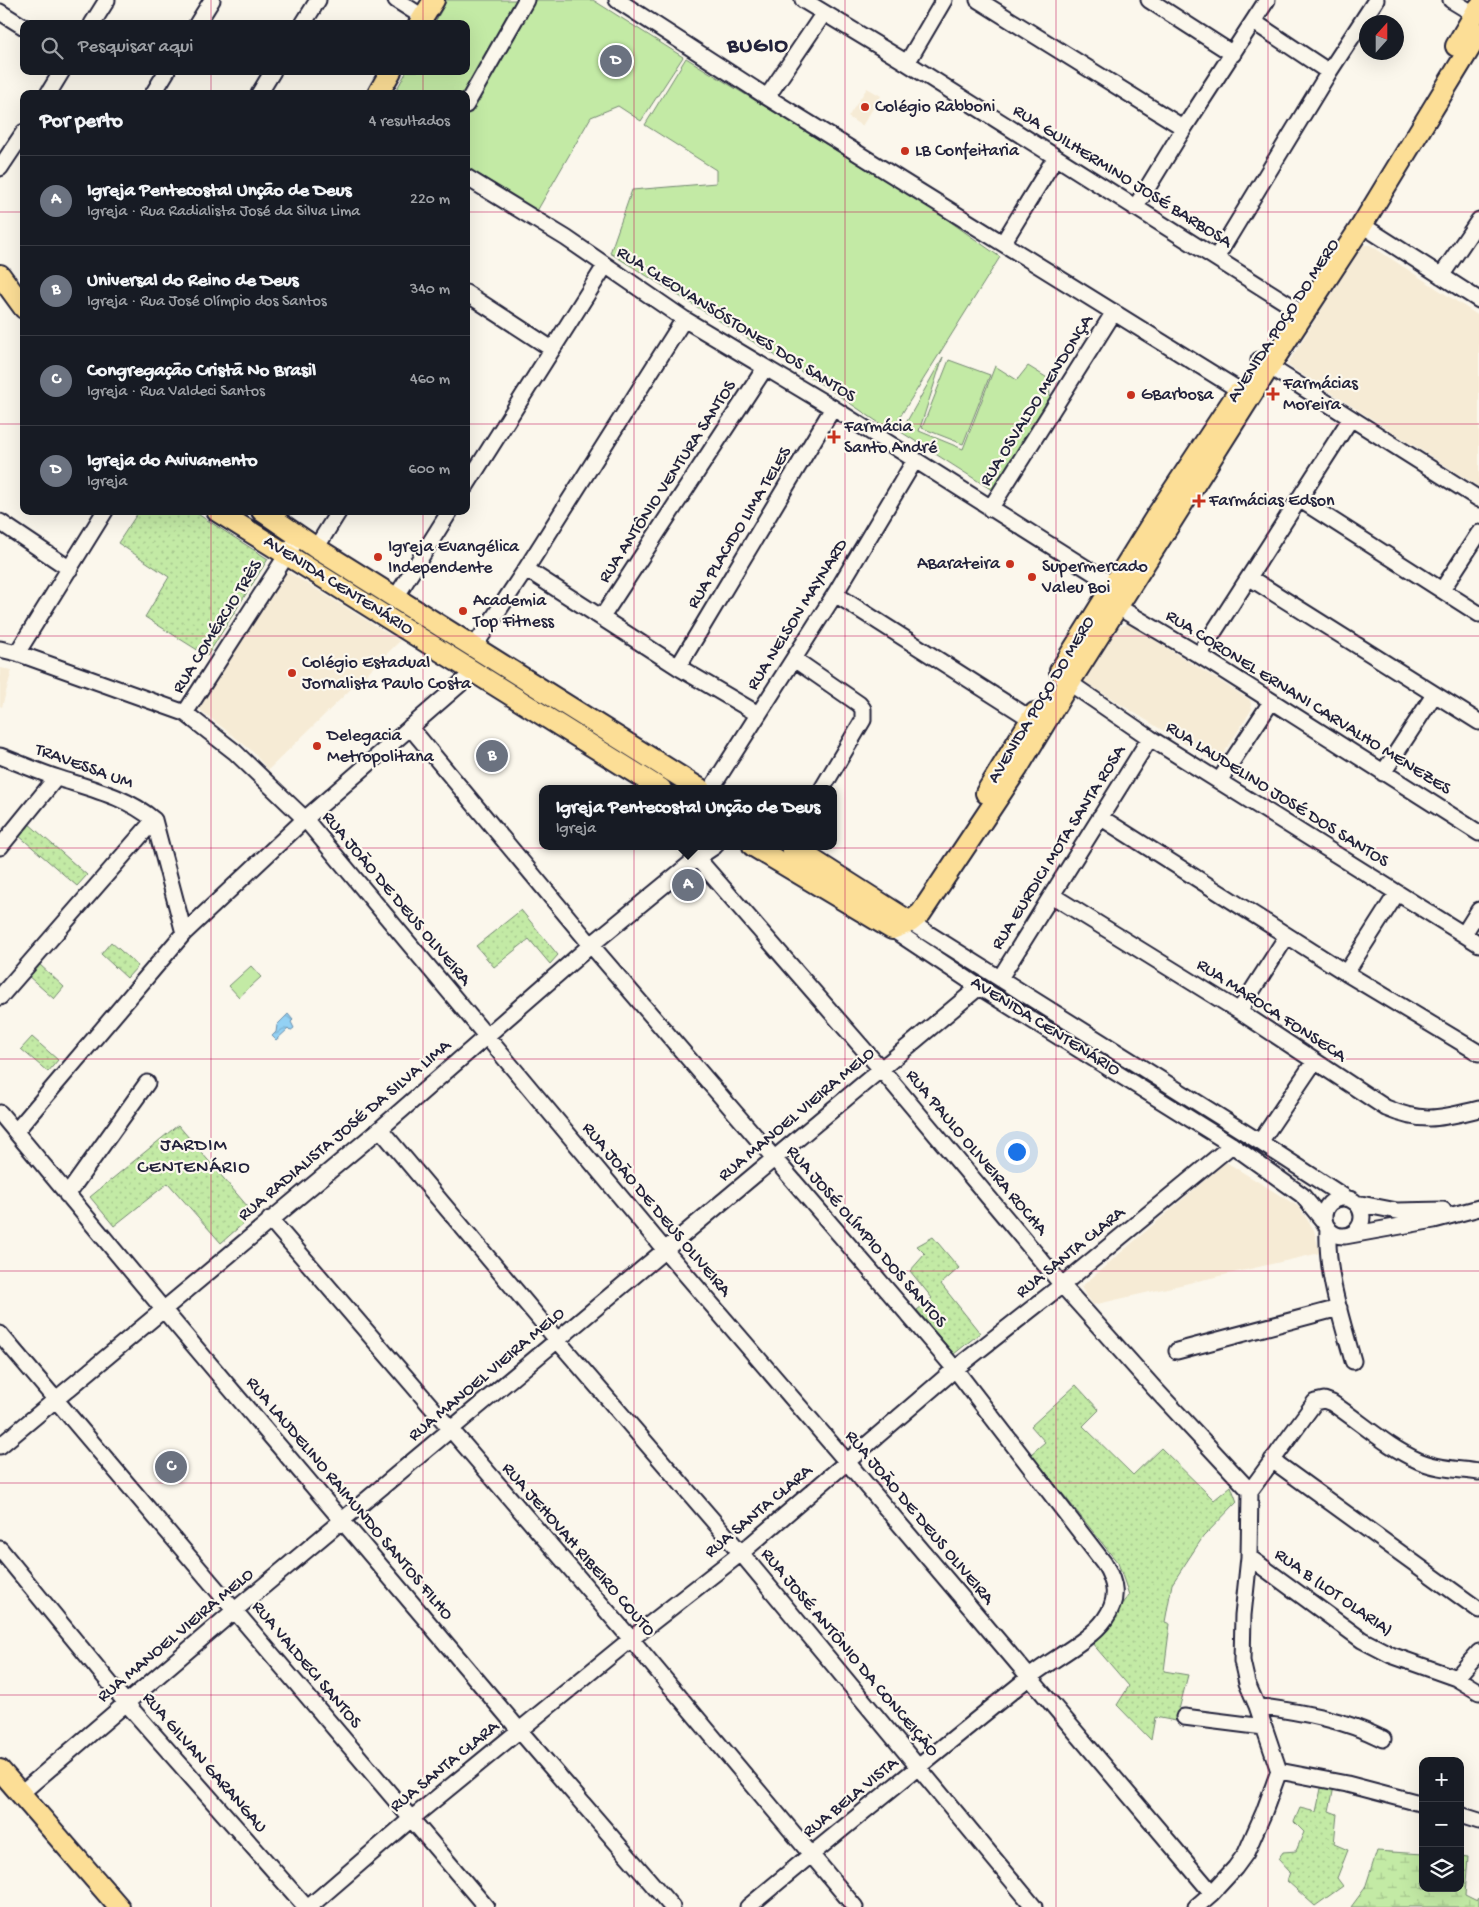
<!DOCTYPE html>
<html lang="pt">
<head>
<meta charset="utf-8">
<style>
	:root { --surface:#171b24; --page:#20242c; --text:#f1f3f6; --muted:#9ea1a6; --line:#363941; --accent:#8c9099 }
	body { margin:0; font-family:"Gochi Hand",sans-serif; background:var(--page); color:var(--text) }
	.controls { position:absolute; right:15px; bottom:15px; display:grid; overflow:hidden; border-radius:10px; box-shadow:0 5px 20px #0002 }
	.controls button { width:45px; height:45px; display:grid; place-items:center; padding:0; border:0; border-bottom:1px solid var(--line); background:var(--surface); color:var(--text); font:25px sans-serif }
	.compass { position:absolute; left:1359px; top:15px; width:45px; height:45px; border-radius:50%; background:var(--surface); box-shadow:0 5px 20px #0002; rotate:21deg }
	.you { position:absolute; left:1016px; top:1151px; width:18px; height:18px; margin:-12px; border:4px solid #fff; border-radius:50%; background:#1a73e8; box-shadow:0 0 0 8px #1a73e833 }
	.badge { display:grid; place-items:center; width:32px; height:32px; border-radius:50%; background:var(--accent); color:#fff; font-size:16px; font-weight:700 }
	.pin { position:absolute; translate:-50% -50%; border:2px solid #fff; box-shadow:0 1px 5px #0006 }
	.popup { position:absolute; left:539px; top:785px; width:298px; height:65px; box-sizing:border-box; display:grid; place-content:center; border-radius:10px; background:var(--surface); filter:drop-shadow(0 1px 4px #0005); font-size:16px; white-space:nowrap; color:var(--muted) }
	.popup b { font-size:19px; color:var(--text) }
	.popup::after { content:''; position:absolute; left:50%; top:100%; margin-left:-10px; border:10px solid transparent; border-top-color:var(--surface) }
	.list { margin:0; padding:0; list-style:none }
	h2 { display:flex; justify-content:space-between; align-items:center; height:65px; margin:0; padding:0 20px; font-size:21px }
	h2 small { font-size:16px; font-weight:400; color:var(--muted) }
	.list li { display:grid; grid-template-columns:32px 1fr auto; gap:15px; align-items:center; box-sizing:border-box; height:90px; padding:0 20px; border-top:1px solid var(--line) }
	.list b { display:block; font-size:19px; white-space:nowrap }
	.list p { margin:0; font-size:16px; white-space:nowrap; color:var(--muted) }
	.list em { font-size:16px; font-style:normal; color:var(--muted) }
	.icon { flex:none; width:28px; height:28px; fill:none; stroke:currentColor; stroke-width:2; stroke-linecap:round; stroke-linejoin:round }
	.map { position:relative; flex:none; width:1479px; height:1907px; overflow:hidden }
	.search { position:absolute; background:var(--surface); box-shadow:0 5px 20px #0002; left:20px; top:20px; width:450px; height:55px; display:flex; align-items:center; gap:12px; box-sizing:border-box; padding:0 18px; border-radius:10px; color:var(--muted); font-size:19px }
	.panel { position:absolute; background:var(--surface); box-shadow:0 5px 20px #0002; left:20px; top:90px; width:450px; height:425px; border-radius:10px }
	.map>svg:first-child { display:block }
	.built { fill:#f6ebd5 }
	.grass { fill:url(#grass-dots); stroke:#728670 }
	.wetland { fill:url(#wetland-marsh); stroke:#728670 }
	.green { fill:#c3eaa5; stroke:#728670 }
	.water { fill:url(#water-waves); stroke:#668baa }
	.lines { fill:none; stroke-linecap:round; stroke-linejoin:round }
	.minor-casing { stroke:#22223b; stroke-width:19 }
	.major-casing { stroke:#22223b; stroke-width:24 }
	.minor { stroke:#fbf7ec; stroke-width:15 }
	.major { stroke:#fcde96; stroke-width:20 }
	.grid { fill:none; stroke:#c2185b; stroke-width:1; stroke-opacity:0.55 }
	.poi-dot { fill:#c8321e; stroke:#fbf7ec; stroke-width:2 }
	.labels { text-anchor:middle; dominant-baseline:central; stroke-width:4.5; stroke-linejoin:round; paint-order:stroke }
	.poi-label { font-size:18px; fill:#22223b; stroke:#fbf7ec; text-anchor:start }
	.street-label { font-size:18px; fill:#22223b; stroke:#fbf7ec }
	.neighbourhood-label { font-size:19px; letter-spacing:1px; fill:#22223b; stroke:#fbf7ec }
	.district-label { font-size:22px; font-weight:bold; letter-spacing:1px; fill:#22223b; stroke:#fbf7ec }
</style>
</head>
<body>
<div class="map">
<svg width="1479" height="1907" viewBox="0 0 1479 1907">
	<defs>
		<pattern id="grass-dots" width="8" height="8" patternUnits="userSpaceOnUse" patternTransform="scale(1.25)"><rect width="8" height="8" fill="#c3eaa5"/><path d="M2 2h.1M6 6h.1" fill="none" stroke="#a7c88f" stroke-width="1.8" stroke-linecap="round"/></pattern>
		<pattern id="wetland-marsh" width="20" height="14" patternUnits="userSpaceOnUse" patternTransform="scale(1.25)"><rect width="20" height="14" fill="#c3eaa5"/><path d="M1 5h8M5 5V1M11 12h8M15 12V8" fill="none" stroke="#a7c88f"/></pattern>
		<pattern id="water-waves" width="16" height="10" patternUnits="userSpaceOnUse" patternTransform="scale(1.25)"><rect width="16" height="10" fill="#93d1f4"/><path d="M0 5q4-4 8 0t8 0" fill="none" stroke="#7eb3d2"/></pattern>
	</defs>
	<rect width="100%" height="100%" fill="#fbf7ec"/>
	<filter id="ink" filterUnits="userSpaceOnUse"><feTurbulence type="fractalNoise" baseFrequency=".02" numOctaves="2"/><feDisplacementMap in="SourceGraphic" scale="10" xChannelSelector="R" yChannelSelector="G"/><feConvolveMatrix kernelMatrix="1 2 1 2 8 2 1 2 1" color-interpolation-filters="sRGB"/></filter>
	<g filter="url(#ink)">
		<path class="built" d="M 867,88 L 881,96 L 862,126 L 848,117 Z
			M 1362,245 L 1370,245 L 1479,316 L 1479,487 L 1287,365 Z
			M 287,571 L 400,641 L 268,770 L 251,750 L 194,705 Z
			M 1129,624 L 1250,700 L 1252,709 L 1217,764 L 1083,681 L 1119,627 Z
			M 0,668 L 12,670 L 2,707 L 0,706 Z
			M 1226,1162 L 1299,1207 L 1314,1230 L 1320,1253 L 1093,1305 L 1081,1287 Z"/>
		<path class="grass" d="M 139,511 L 193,511 L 268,559 L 207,656 L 145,617 L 169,577 L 118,543 Z
			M 28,823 L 87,875 L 77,886 L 18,835 Z
			M 521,910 L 558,955 L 550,964 L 529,939 L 494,967 L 476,946 Z
			M 111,942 L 138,966 L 127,978 L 101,954 Z
			M 38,963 L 64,987 L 54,999 L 27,975 Z
			M 32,1037 L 58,1060 L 48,1072 L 21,1049 Z
			M 178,1125 L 254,1214 L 221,1243 L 168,1183 L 114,1226 L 90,1197 Z
			M 933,1237 L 959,1268 L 941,1284 L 980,1333 L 954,1354 L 917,1310 L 932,1298 L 910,1271 L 925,1254 L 917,1246 Z
			M 1076,1385 L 1099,1410 L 1083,1426 L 1133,1475 L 1161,1448 L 1214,1500 L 1231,1486 L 1237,1502 L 1203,1537 L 1172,1584 L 1165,1622 L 1170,1624 L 1164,1671 L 1188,1675 L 1176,1721 L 1155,1717 L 1151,1740 L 1117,1705 L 1129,1686 L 1091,1642 L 1129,1595 L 1118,1563 L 1031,1454 L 1045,1442 L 1031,1426 Z
			M 1322,1784 L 1334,1787 L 1329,1811 L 1337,1814 L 1334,1844 L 1348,1850 L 1337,1878 L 1343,1886 L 1315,1906 L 1287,1881 L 1290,1872 L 1278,1859 L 1283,1852 L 1296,1851 L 1304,1832 L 1294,1822 L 1300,1808 L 1316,1812 Z"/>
		<path class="wetland" d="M 1377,1851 L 1423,1854 L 1423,1888 L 1460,1888 L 1460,1856 L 1468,1857 L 1465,1895 L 1477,1901 L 1479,1898 L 1479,1907 L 1351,1907 L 1365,1888 Z"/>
		<path class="green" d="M 447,0 L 593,0 L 683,57 L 641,121 L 618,106 L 591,117 L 537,211 L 466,166 L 466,94 L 394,94 L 407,71 L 466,71 L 466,24 L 434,24 Z
			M 686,58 L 938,213 L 1000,257 L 891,431 L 826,387 L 610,253 L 632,190 L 716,183 L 716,170 L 645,125 Z
			M 943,357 L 919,431 L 963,449 L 995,366 L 1017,380 L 1028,366 L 1049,379 L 1050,397 L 992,490 L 901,432 Z
			M 949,360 L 990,375 L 963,444 L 922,428 Z
			M 251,966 L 261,977 L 239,997 L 229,986 Z"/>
		<path class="water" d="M 288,1014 L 293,1020 L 291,1022 L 294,1028 L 290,1031 L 288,1029 L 276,1040 L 272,1036 L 276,1032 L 277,1025 Z"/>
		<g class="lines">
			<defs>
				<path id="minor" d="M 396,0 L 423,17
					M 617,0 L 767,97 L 1239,390
					M 803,0 L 907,63 L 1293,307
					M 978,0 L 1184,128
					M 1149,0 L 1233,54
					M 1451,0 L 1474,14
					M 0,12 L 24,27
					M 1254,22 L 1329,72
					M 92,24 L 107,0
					M 197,24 L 212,0
					M 303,24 L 318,0
					M 907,63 L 944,0
					M 48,94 L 62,71
					M 153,94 L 167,71
					M 259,94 L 273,71
					M 767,97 L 824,13
					M 466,105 L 526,0
					M 0,168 L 24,132
					M 466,177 L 566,238 L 684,319 L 833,408 L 1113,585
					M 1135,208 L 1184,128 L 1267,0
					M 1362,225 L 1479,300
					M 1003,243 L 1055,158
					M 1216,258 L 1329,72 L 1376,0
					M 1441,276 L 1479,220
					M 466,293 L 552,349
					M 1259,360 L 1479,499
					M 466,486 L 605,266
					M 1299,499 L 1479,614
					M 990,509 L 1114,312
					M 0,522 L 70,569
					M 316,548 L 339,511
					M 526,569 L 678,667 L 758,714
					M 1250,578 L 1479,722
					M 1442,590 L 1479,533
					M 835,594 L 1031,719
					M 396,597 L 450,511
					M 1118,607 L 1199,655 L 1479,833
					M 602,617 L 765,368
					M 474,647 L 526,569 L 684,319
					M 0,649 L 17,653 L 185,713 L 235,752 L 305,819 L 664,1249 L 847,1462 L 1212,1893
					M 17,653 L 105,511
					M 1199,655 L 1351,418
					M 794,659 L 859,704 L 863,709 L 863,720 L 822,789
					M 678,667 L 833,408
					M 1061,677 L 1150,738 L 1479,944
					M 185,713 L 299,536
					M 410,727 L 591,945 L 955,1369 L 1104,1563 C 1116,1583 1119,1599 1105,1619 C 1090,1641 1048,1661 1027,1679 C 934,1754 840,1830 748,1907
					M 0,756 C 19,763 39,772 58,778 C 92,789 127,797 154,820 L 184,933
					M 1383,773 L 1434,695
					M 1219,781 L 1271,702
					M 711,789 L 835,594 L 915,460
					M 1100,817 L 1346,973 L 1479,1053
					M 0,847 L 56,778
					M 697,858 L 880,1068 L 1062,1285 L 1154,1388 L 1250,1491
					M 1053,896 L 1239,1011 L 1386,1108 C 1423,1124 1441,1118 1479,1109
					M 910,922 L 1260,1142 L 1346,1198
					M 892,929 L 979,987 L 1232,1145 L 1302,1195 L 1325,1223
					M 1464,934 L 1479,910
					M 1346,973 L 1397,893
					M 1000,978 L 1150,738
					M 0,997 L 154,820
					M 1239,1011 L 1287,936
					M 0,1113 L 163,1309 L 520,1731 L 672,1907
					M 380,1129 L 558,1341 L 741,1553 L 1034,1907
					M 16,1131 L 184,933 L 305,819 L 475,671
					M 1260,1142 L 1314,1062
					M 67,1195 L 147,1083
					M1324 1217a19 19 0 1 1 38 0a19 19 0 1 1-38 0Z
					M 1356,1203 L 1397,1211 L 1443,1210
					M 270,1219 L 631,1639 L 855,1907
					M 1328,1228 C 1326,1274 1341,1317 1353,1361
					M 1345,1236 L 1434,1220 L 1479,1208
					M 0,1334 L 486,1907
					M 1177,1351 L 1339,1308
					M 0,1446 L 380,1129 L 591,945 L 697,858 L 715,846
					M 1272,1460 L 1479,1610
					M 1250,1491 L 1315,1402 L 1324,1400 L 1332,1403 C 1361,1422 1387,1447 1419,1461 C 1437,1469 1459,1469 1479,1472
					M 0,1549 L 126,1703 L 306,1907
					M 1249,1557 L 1362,1640 L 1391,1655 L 1456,1678 L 1479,1692
					M 1456,1678 L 1479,1652
					M 1257,1706 C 1301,1712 1343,1719 1383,1739
					M 1184,1717 L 1264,1727
					M 1279,1771 L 1347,1784 L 1423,1804
					M 20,1794 L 235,1610 L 979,987
					M 1460,1815 L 1479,1821
					M 309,1907 L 411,1819 L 631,1639 L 741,1553 L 955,1369 L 1062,1285 L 1232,1145
					M 1196,1907 L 1212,1893 L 1235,1868 L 1246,1853 L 1264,1812 L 1279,1771 L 1257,1706 L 1247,1683 L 1242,1661 L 1243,1615 L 1249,1557 L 1250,1491"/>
				<path id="major" d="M 419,24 L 434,0
					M 1456,46 L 1479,7
					M 378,94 L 391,71
					M 0,275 L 24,308
					M 217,511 L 661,789
					M 262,511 L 316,548 L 700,789
					M 1060,671 L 1157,515 L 1237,394
					M 986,793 L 1035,713
					M 753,846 L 892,929 L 910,922 L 921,913 L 1017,769 L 1069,683 L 1269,367 L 1362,225 L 1479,33
					M 791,846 L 910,922
					M 0,1770 L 119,1907"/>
			</defs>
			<use href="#minor" class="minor-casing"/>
			<use href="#major" class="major-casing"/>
			<use href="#minor" class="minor"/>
			<use href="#major" class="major"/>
		</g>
	</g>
	<path class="grid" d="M 211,0 L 211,24M 423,0 L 423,24M 634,0 L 634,1907M 845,0 L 845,1907M 1056,0 L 1056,1907M 1268,0 L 1268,1907M 211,71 L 211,94M 423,71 L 423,94M 0,212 L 24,212M 466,212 L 1479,212M 0,424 L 24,424M 466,424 L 1479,424M 211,511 L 211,1907M 423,511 L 423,1907M 0,636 L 1479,636M 0,848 L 1479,848M 0,1059 L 1479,1059M 0,1271 L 1479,1271M 0,1483 L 1479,1483M 0,1695 L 1479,1695"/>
	<g class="poi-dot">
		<circle cx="865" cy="107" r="5"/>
		<circle cx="905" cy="151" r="5"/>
		<path d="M1270.5 386.5h5v5h5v5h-5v5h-5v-5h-5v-5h5z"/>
		<circle cx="1131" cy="395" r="5"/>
		<path d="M831.5 429.5h5v5h5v5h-5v5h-5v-5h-5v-5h5z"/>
		<path d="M1196.5 493.5h5v5h5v5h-5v5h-5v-5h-5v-5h5z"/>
		<circle cx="378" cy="557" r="5"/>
		<circle cx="1010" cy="564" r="5"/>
		<circle cx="1032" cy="577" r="5"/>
		<circle cx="463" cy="611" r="5"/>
		<circle cx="292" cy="673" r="5"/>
		<circle cx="317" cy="746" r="5"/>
	</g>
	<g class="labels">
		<g class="poi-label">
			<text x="875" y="107">Colégio Rabboni</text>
			<text x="915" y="151">LB Confeitaria</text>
			<text x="1283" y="384">Farmácias<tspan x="1283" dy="21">Moreira</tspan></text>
			<text x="1141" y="395">GBarbosa</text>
			<text x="844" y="427">Farmácia<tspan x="844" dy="21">Santo André</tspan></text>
			<text x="1209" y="501">Farmácias Edson</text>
			<text x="388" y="547">Igreja Evangélica<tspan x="388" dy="21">Independente</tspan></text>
			<text x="1000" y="564" text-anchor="end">ABarateira</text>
			<text x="1042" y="567">Supermercado<tspan x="1042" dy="21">Valeu Boi</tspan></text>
			<text x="473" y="601">Academia<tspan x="473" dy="21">Top Fitness</tspan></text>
			<text x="302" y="663">Colégio Estadual<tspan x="302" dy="21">Jornalista Paulo Costa</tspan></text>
			<text x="327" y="736">Delegacia<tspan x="327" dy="21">Metropolitana</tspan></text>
		</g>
		<g class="street-label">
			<text transform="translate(1122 177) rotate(32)">RUA GUILHERMINO JOSÉ BARBOSA</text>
			<text transform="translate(1284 321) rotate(-57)">AVENIDA POÇO DO MERO</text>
			<text transform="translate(736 325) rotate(32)">RUA CLEOVANSÓSTONES DOS SANTOS</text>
			<text transform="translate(1037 401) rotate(-58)">RUA OSVALDO MENDONÇA</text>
			<text transform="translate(668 482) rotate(-57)">RUA ANTÔNIO VENTURA SANTOS</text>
			<text transform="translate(740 528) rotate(-59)">RUA PLACIDO LIMA TELES</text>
			<text transform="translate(338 586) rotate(32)">AVENIDA CENTENÁRIO</text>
			<text transform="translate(798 615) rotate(-58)">RUA NELSON MAYNARD</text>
			<text transform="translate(218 627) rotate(-58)">RUA COMÉRCIO TRÊS</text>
			<text transform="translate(1042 700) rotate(-59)">AVENIDA POÇO DO MERO</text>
			<text transform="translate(1308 703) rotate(32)">RUA CORONEL ERNANI CARVALHO MENEZES</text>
			<text transform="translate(84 767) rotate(20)">TRAVESSA UM</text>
			<text transform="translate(1277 795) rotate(32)">RUA LAUDELINO JOSÉ DOS SANTOS</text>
			<text transform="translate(1059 848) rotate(-58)">RUA EURDICI MOTA SANTA ROSA</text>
			<text transform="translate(396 899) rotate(50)">RUA JOÃO DE DEUS OLIVEIRA</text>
			<text transform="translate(1271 1011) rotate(33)">RUA MAROCA FONSECA</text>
			<text transform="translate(1045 1027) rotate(32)">AVENIDA CENTENÁRIO</text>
			<text transform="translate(797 1115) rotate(-40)">RUA MANOEL VIEIRA MELO</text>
			<text transform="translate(345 1131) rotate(-40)">RUA RADIALISTA JOSÉ DA SILVA LIMA</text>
			<text transform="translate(976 1153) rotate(50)">RUA PAULO OLIVEIRA ROCHA</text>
			<text transform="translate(656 1210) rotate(50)">RUA JOÃO DE DEUS OLIVEIRA</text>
			<text transform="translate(866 1237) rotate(49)">RUA JOSÉ OLÍMPIO DOS SANTOS</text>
			<text transform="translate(1071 1253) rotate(-39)">RUA SANTA CLARA</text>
			<text transform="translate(487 1375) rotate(-40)">RUA MANOEL VIEIRA MELO</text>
			<text transform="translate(349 1499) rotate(50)">RUA LAUDELINO RAIMUNDO SANTOS FILHO</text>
			<text transform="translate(759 1512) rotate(-40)">RUA SANTA CLARA</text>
			<text transform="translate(919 1518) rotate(50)">RUA JOÃO DE DEUS OLIVEIRA</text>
			<text transform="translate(578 1550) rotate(49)">RUA JEHOVAH RIBEIRO COUTO</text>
			<text transform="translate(1333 1593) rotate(35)">RUA B (LOT OLARIA)</text>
			<text transform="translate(176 1636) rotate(-40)">RUA MANOEL VIEIRA MELO</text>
			<text transform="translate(849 1653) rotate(50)">RUA JOSÉ ANTÔNIO DA CONCEIÇÃO</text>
			<text transform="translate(306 1665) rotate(50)">RUA VALDECI SANTOS</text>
			<text transform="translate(204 1763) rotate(49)">RUA GILVAN GARANGAU</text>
			<text transform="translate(445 1767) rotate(-39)">RUA SANTA CLARA</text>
			<text transform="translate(851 1798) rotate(-39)">RUA BELA VISTA</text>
		</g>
		<g class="neighbourhood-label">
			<text x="194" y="1146">JARDIM<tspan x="194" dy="22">CENTENÁRIO</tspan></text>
		</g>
		<g class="district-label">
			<text x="758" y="47">BUGIO</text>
		</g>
	</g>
</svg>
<div class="controls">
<button>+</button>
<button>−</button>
<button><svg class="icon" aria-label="layers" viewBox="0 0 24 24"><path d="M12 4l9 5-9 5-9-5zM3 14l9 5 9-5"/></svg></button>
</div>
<svg class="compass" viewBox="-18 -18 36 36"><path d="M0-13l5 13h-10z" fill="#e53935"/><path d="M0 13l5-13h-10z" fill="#9ea1a6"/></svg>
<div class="you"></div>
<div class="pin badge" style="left:688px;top:885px;background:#6b7280">A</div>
<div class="popup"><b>Igreja Pentecostal Unção de Deus</b>Igreja</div>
<div class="pin badge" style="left:492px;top:756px;background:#6b7280">B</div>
<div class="pin badge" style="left:171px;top:1467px;background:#6b7280">C</div>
<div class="pin badge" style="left:616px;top:61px;background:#6b7280">D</div>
<div class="search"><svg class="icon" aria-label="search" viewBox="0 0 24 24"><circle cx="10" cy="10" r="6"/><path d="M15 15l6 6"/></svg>Pesquisar aqui</div>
<section class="panel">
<h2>Por perto<small>4 resultados</small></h2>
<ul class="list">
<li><span class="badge" style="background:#6b7280">A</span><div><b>Igreja Pentecostal Unção de Deus</b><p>Igreja · Rua Radialista José da Silva Lima</p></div><em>220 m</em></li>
<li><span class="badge" style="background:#6b7280">B</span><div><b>Universal do Reino de Deus</b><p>Igreja · Rua José Olímpio dos Santos</p></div><em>340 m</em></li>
<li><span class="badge" style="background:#6b7280">C</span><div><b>Congregação Cristã No Brasil</b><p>Igreja · Rua Valdeci Santos</p></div><em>460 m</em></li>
<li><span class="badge" style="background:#6b7280">D</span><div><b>Igreja do Avivamento</b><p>Igreja</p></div><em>600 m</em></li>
</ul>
</section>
</div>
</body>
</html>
